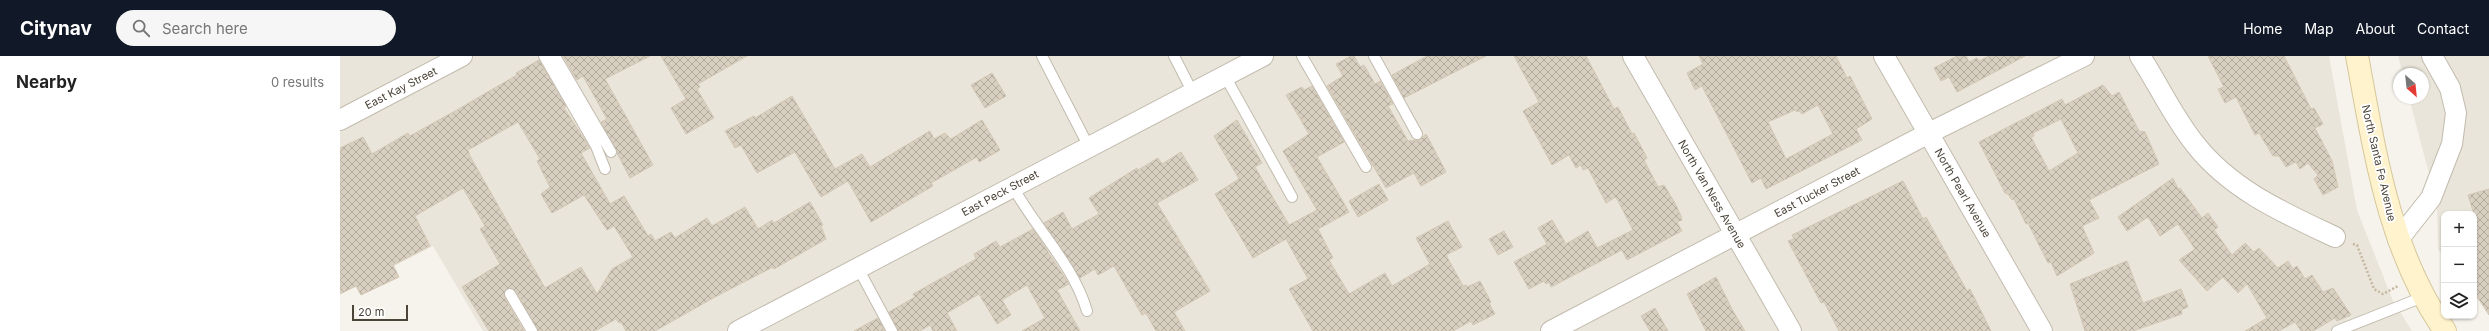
<!DOCTYPE html>
<html lang="en">
<head>
<meta charset="utf-8">
<style>
	:root { --surface:#fff; --page:#f6f6f6; --text:#222; --muted:#767676; --line:#e0e0e0; --accent:#111827 }
	body { margin:0; font-family:Inter,sans-serif; background:var(--page); color:var(--text) }
	.controls { position:absolute; right:12px; bottom:12px; display:grid; overflow:hidden; border-radius:8px; box-shadow:0 1px 3px #0004 }
	.controls button { width:36px; height:36px; display:grid; place-items:center; padding:0; border:0; border-bottom:1px solid var(--line); background:var(--surface); color:var(--text); font:20px sans-serif }
	.compass { position:absolute; left:2053px; top:12px; width:36px; height:36px; border-radius:50%; background:var(--surface); box-shadow:0 1px 3px #0004; rotate:153deg }
	.scale { position:absolute; left:12px; bottom:10px; width:56px; box-sizing:border-box; padding-left:4px; border:2px solid #4b4439; border-top:0; font-size:11px; line-height:14px; white-space:nowrap; color:#4b4439; -webkit-text-stroke:3px #fff; paint-order:stroke }
	.list { margin:0; padding:0; list-style:none }
	h2 { display:flex; justify-content:space-between; align-items:center; height:52px; margin:0; padding:0 16px; font-size:17px }
	h2 small { font-size:13px; font-weight:400; color:var(--muted) }
	.icon { flex:none; width:22px; height:22px; fill:none; stroke:currentColor; stroke-width:2; stroke-linecap:round; stroke-linejoin:round }
	.map { position:relative; flex:none; width:2149px; height:275px; overflow:hidden }
	header { display:flex; align-items:center; gap:24px; box-sizing:border-box; height:56px; padding:0 20px; background:var(--accent); color:#fff }
	header strong { font-size:19px }
	nav { display:flex; gap:22px; margin-inline-start:auto; font-size:14px }
	.search { width:280px; height:36px; background:var(--page); display:flex; align-items:center; gap:10px; box-sizing:border-box; padding:0 14px; border-radius:22px; color:var(--muted); font-size:15px }
	main { display:flex }
	aside { flex:1; background:var(--surface) }
	.map>svg:first-child { display:block }
	.residential { fill:#eae5da }
	.building { fill:url(#building-cross-hatch); stroke:#d3c7b4; fill-rule:evenodd }
	.lines { fill:none; stroke-linecap:round; stroke-linejoin:round }
	.service-casing { stroke:#c2bbae; stroke-width:12 }
	.minor-casing { stroke:#c2bbae; stroke-width:22 }
	.secondary-casing { stroke:#d6c79b; stroke-width:24 }
	.path { stroke:#c4b79f; stroke-width:2.5; stroke-dasharray:2 2; stroke-linecap:butt }
	.service { stroke:#fff; stroke-width:10 }
	.minor { stroke:#fff; stroke-width:20 }
	.secondary { stroke:#fff3cd; stroke-width:22 }
	.labels { text-anchor:middle; dominant-baseline:central; stroke-width:3.5; stroke-linejoin:round; paint-order:stroke }
	.street-label { font-size:11px; fill:#4b4439; stroke:#fff }
</style>
</head>
<body>
<header>
<strong>Citynav</strong>
<div class="search"><svg class="icon" aria-label="search" viewBox="0 0 24 24"><circle cx="10" cy="10" r="6"/><path d="M15 15l6 6"/></svg>Search here</div>
<nav><a>Home</a><a>Map</a><a>About</a><a>Contact</a></nav>
</header>
<main>
<aside>
<h2>Nearby<small>0 results</small></h2>
<ul class="list">
</ul>
</aside>
<div class="map">
<svg width="2149" height="275" viewBox="0 0 2149 275">
	<defs>
		<pattern id="building-cross-hatch" width="8" height="8" patternUnits="userSpaceOnUse"><rect width="8" height="8" fill="#d8cfc1"/><path d="M0 0l8 8M0 8l8-8" fill="none" stroke="#b1aa9e"/></pattern>
	</defs>
	<rect width="100%" height="100%" fill="#f6f3ec"/>
	<path class="residential" d="M 0,0 L 1989,0 L 2017,154 L 2053,245 L 2072,275 L 143,275 L 93,190 L 20,228 L 0,189 Z
		M 2058,0 L 2149,0 L 2149,208 L 2134,158 L 2104,158 L 2104,200 L 2098,194 L 2097,148 L 2069,42 L 2083,42 L 2083,18 L 2063,18 Z"/>
	<path class="building" d="M 223,0 L 310,0 L 265,23 L 313,109 L 290,122 L 261,66 L 267,63 L 243,20 L 237,24 Z
		M 321,0 L 407,0 L 358,28 L 360,31 L 357,33 L 374,62 L 346,78 L 331,52 L 346,43 Z
		M 1011,0 L 1014,0 L 1020,11 L 1024,9 L 1035,28 L 1040,25 L 1053,48 L 1048,50 L 1068,85 L 1080,84 L 1086,78 L 1106,116 L 1081,130 L 1074,117 L 1046,132 L 987,30 L 1003,20 L 996,8 Z
		M 1087,0 L 1146,0 L 1064,42 L 1052,19 Z
		M 1174,0 L 1246,0 L 1274,53 L 1278,51 L 1292,78 L 1294,77 L 1307,102 L 1304,104 L 1318,131 L 1324,129 L 1335,147 L 1341,160 L 1342,164 L 1337,166 L 1342,175 L 1287,204 L 1282,194 L 1211,231 L 1209,226 L 1206,228 L 1204,225 L 1189,233 L 1174,206 L 1207,188 L 1198,172 L 1212,164 L 1226,188 L 1248,175 L 1257,192 L 1293,174 L 1276,141 L 1266,147 L 1248,112 L 1243,114 L 1241,109 L 1236,112 L 1229,99 L 1212,109 L 1183,55 L 1199,46 Z
		M 1359,0 L 1496,0 L 1507,22 L 1510,20 L 1532,63 L 1516,73 L 1522,84 L 1426,133 L 1421,122 L 1412,127 L 1362,30 L 1355,34 L 1347,17 L 1363,8 ZM 1478,49 L 1493,78 L 1446,103 L 1428,66 L 1455,54 L 1457,56 L 1459,55 L 1462,58 Z
		M 1617,0 L 1626,0 L 1629,6 L 1637,2 L 1639,5 L 1649,0 L 1685,0 L 1617,36 L 1609,21 L 1601,25 L 1594,12 Z
		M 1868,0 L 1944,0 L 1971,53 L 1974,52 L 1983,68 L 1975,72 L 1992,105 L 1998,131 L 1983,139 L 1974,123 L 1978,119 L 1968,107 L 1960,113 L 1956,106 L 1946,111 L 1939,100 L 1933,100 L 1919,77 L 1915,79 L 1896,41 L 1885,47 L 1878,33 L 1884,31 Z
		M 199,4 L 226,50 L 224,52 L 250,92 L 241,97 L 270,148 L 284,140 L 308,180 L 311,178 L 315,185 L 331,176 L 335,182 L 367,162 L 372,170 L 405,151 L 418,173 L 432,164 L 434,167 L 470,146 L 483,169 L 481,170 L 486,183 L 434,213 L 433,211 L 375,241 L 315,275 L 286,275 L 281,266 L 279,267 L 276,263 L 255,275 L 198,275 L 176,235 L 170,232 L 165,235 L 164,241 L 184,275 L 149,275 L 122,231 L 160,208 L 140,173 L 145,170 L 123,132 L 75,160 L 90,190 L 53,209 L 59,221 L 21,239 L 16,230 L 0,238 L 0,92 L 23,81 L 32,98 L 68,77 L 70,80 L 115,55 L 177,19 L 176,17 ZM 178,66 L 200,103 L 197,105 L 210,131 L 201,138 L 212,157 L 244,139 L 267,174 L 274,170 L 293,201 L 272,213 L 257,238 L 241,211 L 205,232 L 130,100 L 128,94 Z
		M 652,17 L 666,40 L 645,52 L 631,29 Z
		M 1763,29 L 1772,40 L 1779,36 L 1799,75 L 1805,76 L 1819,108 L 1749,144 L 1759,162 L 1742,170 L 1754,197 L 1717,220 L 1711,206 L 1708,207 L 1688,167 L 1686,168 L 1674,143 L 1672,144 L 1668,138 L 1665,137 L 1639,86 L 1722,43 L 1725,49 ZM 1721,63 L 1738,97 L 1709,115 L 1691,81 L 1694,80 L 1693,77 Z
		M 972,30 L 1004,86 L 977,101 L 1009,156 L 978,173 L 993,202 L 989,204 L 1009,238 L 1045,217 L 1052,230 L 1090,208 L 1076,182 L 1108,165 L 1122,191 L 1106,199 L 1123,230 L 1126,229 L 1127,231 L 1140,225 L 1151,246 L 1149,247 L 1155,258 L 1133,269 L 1131,265 L 1113,275 L 973,275 L 949,233 L 968,223 L 946,183 L 913,202 L 875,138 L 899,123 L 874,80 L 897,64 L 922,107 L 915,111 L 949,169 L 977,154 L 943,95 L 969,78 L 946,39 L 962,31 L 964,34 Z
		M 452,40 L 495,113 L 522,98 L 530,111 L 590,75 L 594,83 L 605,77 L 611,83 L 642,64 L 660,94 L 639,106 L 637,101 L 591,127 L 593,130 L 531,166 L 508,125 L 481,141 L 455,96 L 417,117 L 401,89 L 395,92 L 385,75 L 414,60 L 415,62 Z
		M 841,96 L 858,124 L 817,147 L 870,235 L 834,256 L 845,275 L 816,275 L 806,257 L 802,259 L 774,210 L 758,219 L 755,213 L 740,222 L 704,167 L 723,156 L 732,173 L 759,158 L 749,142 L 797,112 L 798,114 L 818,102 L 822,108 Z
		M 1833,122 L 1838,133 L 1840,132 L 1862,162 L 1868,157 L 1878,171 L 1874,174 L 1892,199 L 1905,187 L 1914,196 L 1919,192 L 1938,212 L 1948,205 L 1953,213 L 1957,210 L 1965,223 L 1972,219 L 1983,236 L 1993,232 L 2011,259 L 1997,265 L 1995,262 L 1973,275 L 1961,275 L 1955,266 L 1939,275 L 1905,275 L 1927,262 L 1907,228 L 1898,237 L 1883,221 L 1867,235 L 1839,204 L 1855,193 L 1838,168 L 1820,180 L 1808,161 L 1787,175 L 1778,161 Z
		M 1563,125 L 1583,163 L 1586,161 L 1627,235 L 1630,233 L 1651,275 L 1499,275 L 1484,246 L 1481,247 L 1448,185 L 1454,183 L 1452,179 Z
		M 1039,128 L 1048,144 L 1018,161 L 1009,145 Z
		M 2149,133 L 2149,259 L 2134,236 L 2134,158 L 2128,139 Z
		M 693,173 L 729,228 L 717,234 L 740,275 L 682,275 L 705,262 L 687,229 L 662,244 L 671,259 L 657,268 L 639,238 L 607,257 L 617,275 L 593,275 L 590,269 L 580,275 L 558,275 L 549,256 L 575,241 L 573,238 L 636,203 L 634,198 L 656,185 L 660,191 Z
		M 1164,175 L 1173,191 L 1158,199 L 1149,183 Z
		M 1787,205 L 1803,247 L 1841,233 L 1848,251 L 1841,254 L 1842,258 L 1793,275 L 1745,275 L 1730,228 Z
		M 1376,221 L 1393,255 L 1405,275 L 1366,275 L 1347,238 Z
		M 1315,252 L 1328,275 L 1310,275 L 1301,260 Z
		M 538,262 L 545,275 L 514,275 Z"/>
	<g class="lines">
		<defs>
			<path id="service" d="M 204,0 L 256,90 L 265,113
				M 215,0 L 271,96
				M 702,0 L 749,91
				M 834,0 L 853,37
				M 962,0 L 1026,111
				M 1034,0 L 1077,78
				M 885,20 L 952,141
				M 673,131 C 696,173 733,208 747,255
				M 518,212 L 552,275
				M 170,238 L 192,275
				M 1997,275 L 2083,241"/>
			<path id="minor" d="M 1293,0 L 1451,275
				M 1544,0 L 1702,275
				M 1800,0 C 1818,28 1834,62 1855,88 C 1891,134 1944,157 1995,181
				M 0,64 L 122,0
				M 2058,184 L 2091,142 L 2112,88 L 2116,57 L 2110,32 L 2092,0
				M 398,275 L 923,0
				M 1211,275 L 1589,77 L 1744,0"/>
			<path id="secondary" d="M 2017,0 C 2035,96 2048,193 2105,275"/>
		</defs>
		<use href="#service" class="service-casing"/>
		<use href="#minor" class="minor-casing"/>
		<use href="#secondary" class="secondary-casing"/>
		<path class="path" d="M 2013,188 L 2017,189 L 2034,233 L 2043,238 L 2058,230"/>
		<use href="#service" class="service"/>
		<use href="#minor" class="minor"/>
		<use href="#secondary" class="secondary"/>
	</g>
	<g class="labels">
		<g class="street-label">
			<text transform="translate(61 32) rotate(-27)">East Kay Street</text>
			<text transform="translate(2039 107) rotate(77)">North Santa Fe Avenue</text>
			<text transform="translate(1477 136) rotate(-28)">East Tucker Street</text>
			<text transform="translate(660 137) rotate(-28)">East Peck Street</text>
			<text transform="translate(1623 137) rotate(60)">North Pearl Avenue</text>
			<text transform="translate(1372 138) rotate(60)">North Van Ness Avenue</text>
		</g>
	</g>
</svg>
<div class="controls">
<button>+</button>
<button>−</button>
<button><svg class="icon" aria-label="layers" viewBox="0 0 24 24"><path d="M12 4l9 5-9 5-9-5zM3 14l9 5 9-5"/></svg></button>
</div>
<svg class="compass" viewBox="-18 -18 36 36"><path d="M0-13l5 13h-10z" fill="#e53935"/><path d="M0 13l5-13h-10z" fill="#767676"/></svg>
<div class="scale">20 m</div>
</div>
</main>
</body>
</html>
